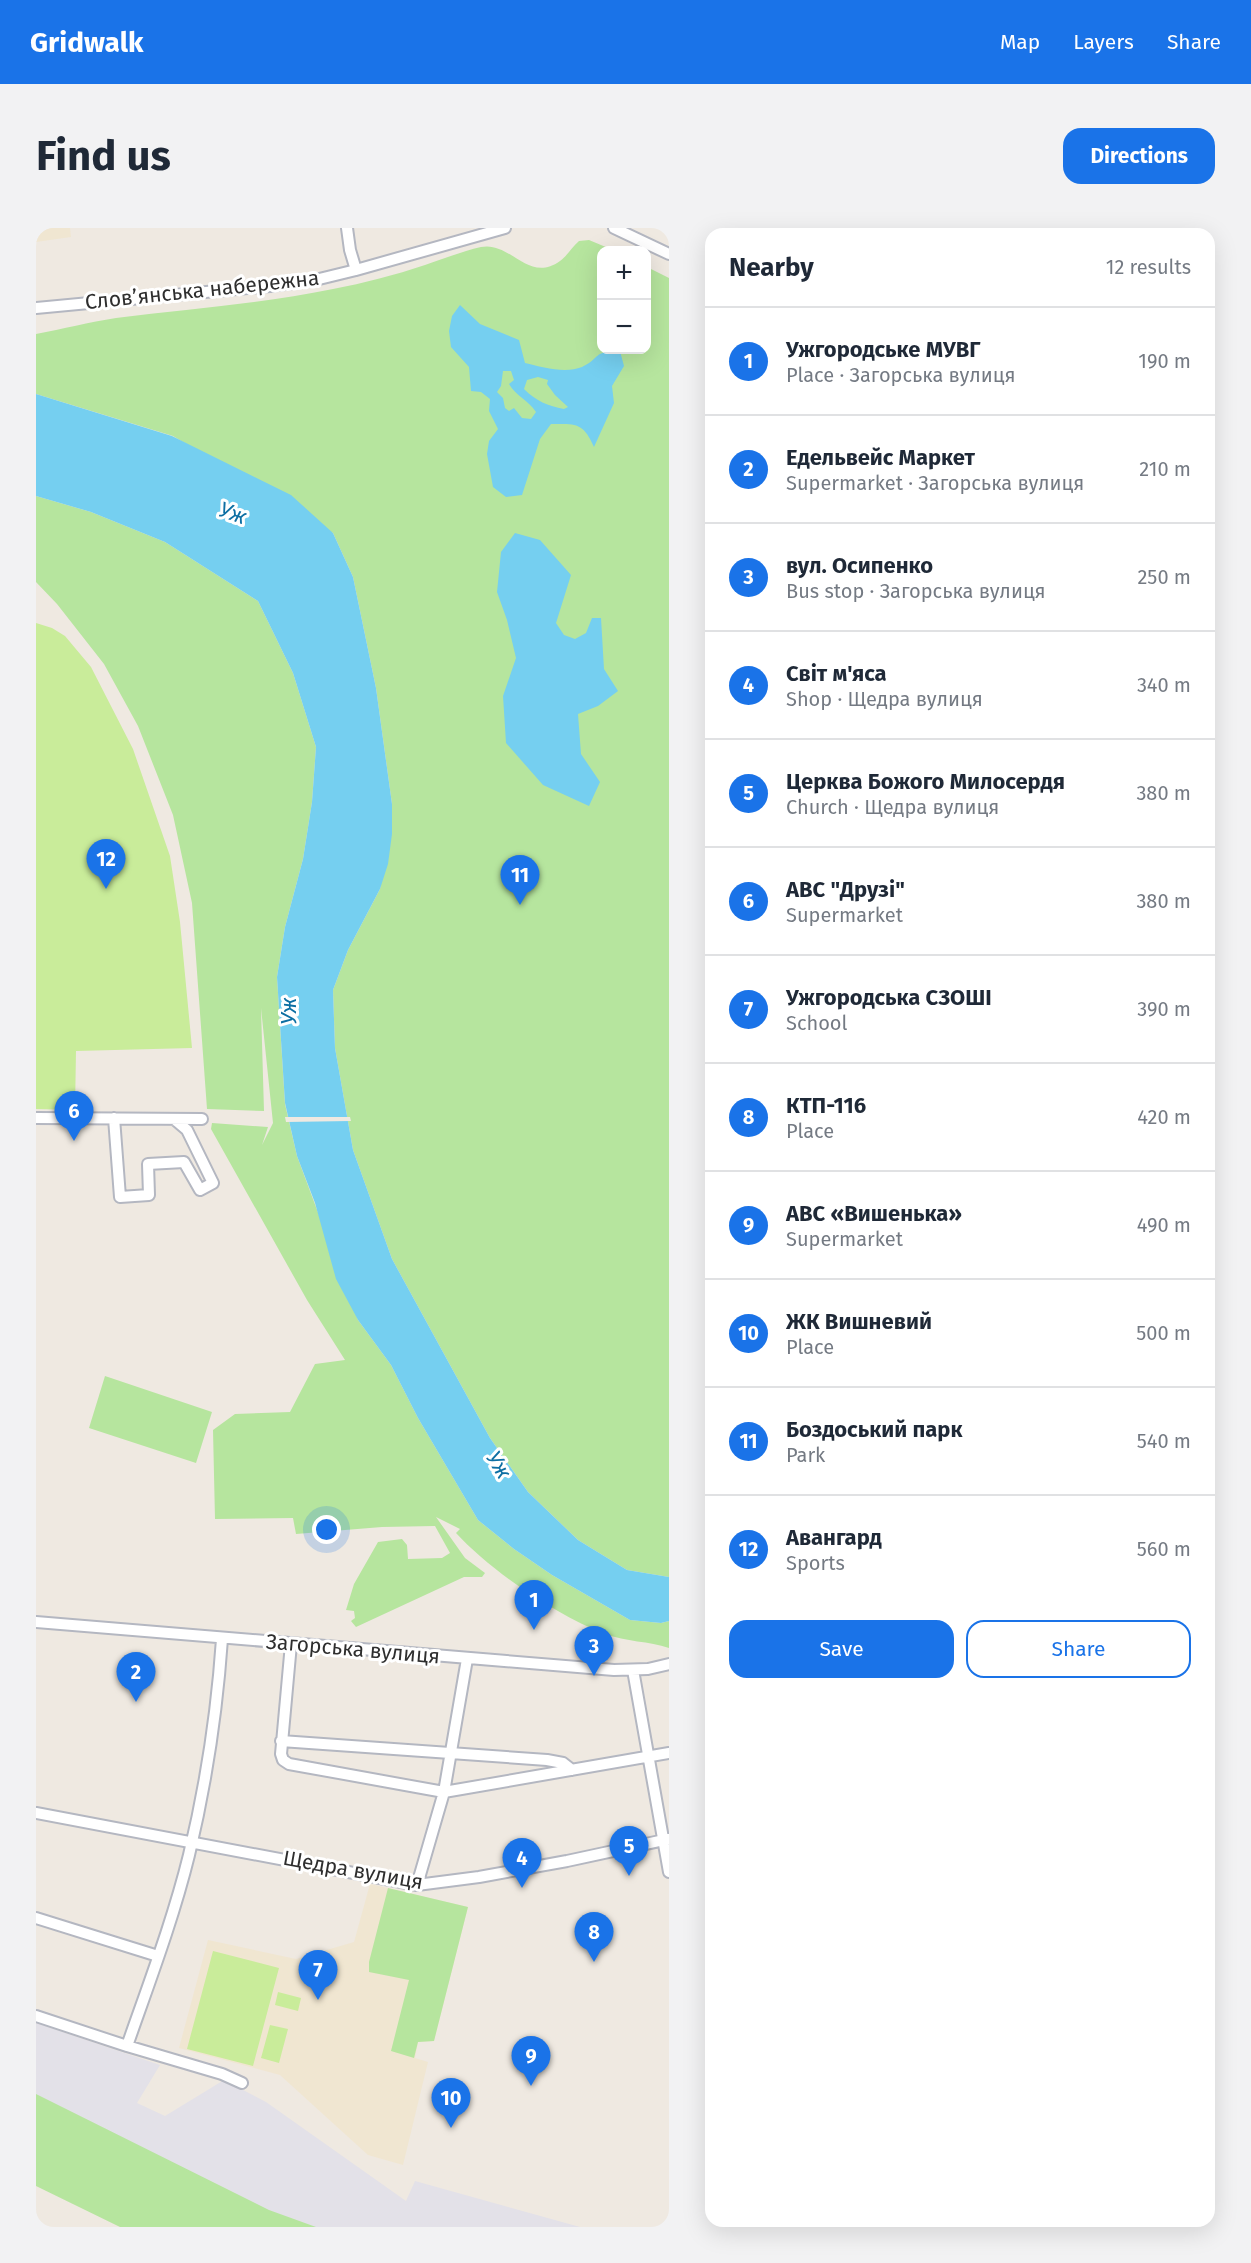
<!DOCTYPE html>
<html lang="en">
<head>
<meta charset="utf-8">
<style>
	:root { --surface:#fff; --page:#f2f2f3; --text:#1f2937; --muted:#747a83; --line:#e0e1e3; --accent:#1a73e8 }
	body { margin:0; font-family:"Fira Sans",sans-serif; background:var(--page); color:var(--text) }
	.controls { position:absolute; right:18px; top:18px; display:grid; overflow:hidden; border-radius:12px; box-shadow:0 6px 24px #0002 }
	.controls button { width:54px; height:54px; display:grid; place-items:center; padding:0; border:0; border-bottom:2px solid var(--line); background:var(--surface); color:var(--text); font:30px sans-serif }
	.you { position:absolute; left:291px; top:1302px; width:21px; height:21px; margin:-15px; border:4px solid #fff; border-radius:50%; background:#1a73e8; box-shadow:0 0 0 9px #1a73e833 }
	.badge { display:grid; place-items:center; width:39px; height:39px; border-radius:50%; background:var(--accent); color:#fff; font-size:20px; font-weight:700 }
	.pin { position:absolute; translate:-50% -50px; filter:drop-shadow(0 2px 3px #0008) }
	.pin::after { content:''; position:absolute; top:32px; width:21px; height:18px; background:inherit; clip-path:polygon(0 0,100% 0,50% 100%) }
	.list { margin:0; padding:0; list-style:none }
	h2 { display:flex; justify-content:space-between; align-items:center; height:78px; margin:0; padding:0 24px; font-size:26px }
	h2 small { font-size:20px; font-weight:400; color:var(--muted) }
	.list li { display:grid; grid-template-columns:39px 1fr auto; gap:18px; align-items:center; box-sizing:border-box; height:108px; padding:0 24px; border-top:2px solid var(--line) }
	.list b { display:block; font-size:22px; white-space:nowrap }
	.list p { margin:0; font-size:20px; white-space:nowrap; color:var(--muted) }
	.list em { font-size:20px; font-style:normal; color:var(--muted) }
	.actions { display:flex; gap:12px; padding:18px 24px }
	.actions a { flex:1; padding:14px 0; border:2px solid var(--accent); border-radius:18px; text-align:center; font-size:21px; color:var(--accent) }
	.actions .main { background:var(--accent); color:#fff }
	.map { position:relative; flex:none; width:633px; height:1999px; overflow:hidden; border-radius:18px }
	header { display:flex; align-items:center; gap:36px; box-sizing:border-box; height:84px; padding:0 30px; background:var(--accent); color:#fff }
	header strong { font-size:28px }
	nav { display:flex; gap:33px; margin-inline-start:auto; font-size:21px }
	.intro { display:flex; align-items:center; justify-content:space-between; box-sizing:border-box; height:144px; padding:0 36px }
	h1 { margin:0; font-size:42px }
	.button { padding:15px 27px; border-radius:18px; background:var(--accent); color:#fff; font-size:21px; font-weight:700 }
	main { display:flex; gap:36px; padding:0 36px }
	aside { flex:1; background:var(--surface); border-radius:18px; box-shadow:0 6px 24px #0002 }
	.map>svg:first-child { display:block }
	.industrial { fill:#e3e1e8 }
	.education { fill:#f0e6d1 }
	.green { fill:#b6e59e }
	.pitch { fill:#c9ec9a }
	.water { fill:#75cff0; fill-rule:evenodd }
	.pier { fill:#efe9e1 }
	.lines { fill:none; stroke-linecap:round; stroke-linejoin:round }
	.minor-casing { stroke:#b4b7c1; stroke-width:14 }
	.minor { stroke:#fff; stroke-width:10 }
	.labels { text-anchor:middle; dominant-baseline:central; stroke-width:6; stroke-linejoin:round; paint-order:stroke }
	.street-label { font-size:21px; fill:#2e2e2e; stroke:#fff }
	.water-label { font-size:22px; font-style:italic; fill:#0d6fa3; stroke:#fff }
</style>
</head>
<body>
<header>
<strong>Gridwalk</strong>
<nav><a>Map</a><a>Layers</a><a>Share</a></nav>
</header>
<div class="intro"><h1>Find us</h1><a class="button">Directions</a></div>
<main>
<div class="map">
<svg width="633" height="1999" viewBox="0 0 633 1999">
	<rect width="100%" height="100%" fill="#efe9e1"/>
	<path class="industrial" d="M 0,1795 L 124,1837 L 101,1875 L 129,1888 L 188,1852 L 230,1874 L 370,1973 L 379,1953 L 544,1999 L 238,1999 L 0,1882 Z"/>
	<path class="education" d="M 0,0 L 34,0 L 35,9 L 0,14 Z
		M 334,1656 L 432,1679 L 398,1813 L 382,1814 L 379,1830 L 392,1834 L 367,1937 L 332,1927 L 244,1847 L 143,1820 L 172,1712 L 260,1731 L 318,1714 Z"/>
	<path class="green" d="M 553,12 L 577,22 L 566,22 L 566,122 L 610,122 L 611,39 L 633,50 L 633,1349 L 591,1342 L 542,1312 L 492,1264 L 454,1210 L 356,1031 L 317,922 L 299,820 L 297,762 L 312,722 L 344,661 L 356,576 L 340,460 L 317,349 L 297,305 L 137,208 L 0,166 L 0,106 C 27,101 53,94 80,90 C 153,81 225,76 297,61 C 328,55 359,47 389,37 C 407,31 427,23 445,19 C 475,13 492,56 524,33 C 531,28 536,19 543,13 Z
		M 0,268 L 55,284 L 129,314 L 222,373 L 257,445 L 280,519 L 276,574 L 267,631 L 249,699 L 241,749 L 249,876 L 261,928 L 322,1092 L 355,1137 L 382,1190 L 442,1292 L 478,1321 L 516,1347 L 594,1392 L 625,1395 L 633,1393 L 633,1420 C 613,1413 590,1414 569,1406 C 520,1387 455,1343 420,1305 L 424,1301 L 400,1289 L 429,1330 L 449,1345 L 446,1349 L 428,1349 L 320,1399 L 315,1393 L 319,1390 L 318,1383 L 310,1382 L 318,1356 L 342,1314 L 366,1311 L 371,1317 L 372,1331 L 406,1330 L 414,1325 L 399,1298 L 346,1299 L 260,1306 L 257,1290 L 179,1291 L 177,1202 L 199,1186 L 254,1184 L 279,1136 L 309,1132 L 271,1072 L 175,901 L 176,895 L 232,899 L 226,917 L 237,895 L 225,780 L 228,883 L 171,881 L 156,675 L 137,587 L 102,498 L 68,436 L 21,376 L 0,354 Z
		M 69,1148 L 176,1184 L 160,1235 L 53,1200 Z
		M 352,1660 L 432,1679 L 398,1813 L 382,1814 L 378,1830 L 355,1823 L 373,1752 L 333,1744 L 333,1734 Z
		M 0,1866 L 233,1982 L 280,1999 L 84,1999 L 0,1958 Z"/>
	<path class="pitch" d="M 0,395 L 16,400 L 29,408 L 55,439 L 97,521 L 134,628 L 144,694 L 156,820 L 40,823 L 39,882 L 0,881 Z
		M 177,1723 L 243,1740 L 217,1838 L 151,1821 Z
		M 242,1764 L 265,1770 L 262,1783 L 239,1777 Z
		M 234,1797 L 252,1801 L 243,1835 L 225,1830 Z"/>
	<path class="water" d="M 424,77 L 444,96 L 483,112 L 489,135 C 506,139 529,146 546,139 C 565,130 556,123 584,123 L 588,138 L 576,158 L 578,175 L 558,219 C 547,194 540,196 515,196 L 504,211 L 486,267 L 470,269 L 457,259 L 451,226 L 453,213 L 462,201 L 453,183 L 454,171 L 445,164 L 435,163 L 433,139 L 415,119 L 413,103 L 416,88 ZM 467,143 L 475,143 L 478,152 L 473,156 C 480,168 492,172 500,184 L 495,191 L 486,190 L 478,180 L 473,183 L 469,180 L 467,170 L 461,164 L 465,158 ZM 502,149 L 512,152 L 511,156 L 519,167 L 532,179 L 528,181 C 512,178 500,173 488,161 L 491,152 Z
		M 0,166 L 136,208 L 255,267 L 297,305 L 317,349 L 340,460 L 356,576 L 356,606 L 352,636 L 344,661 L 312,722 L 297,762 L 299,820 L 317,922 L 356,1031 L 454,1210 L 492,1264 L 542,1312 L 591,1342 L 633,1349 L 633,1393 L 625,1395 L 594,1392 L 516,1347 L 478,1321 L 442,1292 L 382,1190 L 355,1137 L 322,1092 L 300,1051 L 279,975 L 261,928 L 249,875 L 241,749 L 249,699 L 267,631 L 276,574 L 280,519 L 257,445 L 222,373 L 129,314 L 55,284 L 0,268 Z
		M 479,305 L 504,312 L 535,347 L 520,395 L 528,407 L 539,411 L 550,405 L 556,390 L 565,390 L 568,441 L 582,463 L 562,478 L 542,486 L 545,526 L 564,554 L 553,578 L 507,557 L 470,515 L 467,468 L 480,430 L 471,392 L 461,364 L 465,324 Z"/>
	<path class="pier" d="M 249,889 L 314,889 L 315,893 L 250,894 Z"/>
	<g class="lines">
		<defs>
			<path id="minor" d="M 311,0 L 314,22 L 320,42
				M 578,0 L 633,26
				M 0,80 L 234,58 L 279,52 L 320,42 L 469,0
				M 0,890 L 166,891
				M 78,890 L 84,969 L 113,967 L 112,936 L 148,934 L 164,962 L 177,955 L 151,902 L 138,891
				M 0,1394 L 578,1442 L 612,1441 L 633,1436
				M 255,1416 L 245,1526 L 247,1532 L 253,1536 L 408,1564 L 633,1525
				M 597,1442 L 633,1644
				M 245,1513 L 511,1532 L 527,1535 L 536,1542
				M 0,1585 L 381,1657 L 443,1649 L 531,1633 L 633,1611
				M 381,1657 L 408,1564 L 431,1431
				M 0,1690 L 122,1728
				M 0,1788 L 91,1818 L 186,1846 L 206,1855
				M 91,1818 C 113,1755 137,1692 153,1627 C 170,1556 181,1484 186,1411"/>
		</defs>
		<use href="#minor" class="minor-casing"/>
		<use href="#minor" class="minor"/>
	</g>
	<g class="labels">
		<g class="street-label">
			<text transform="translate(166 62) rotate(-6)">Словʼянська набережна</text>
			<text transform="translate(317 1421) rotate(5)">Загорська вулиця</text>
			<text transform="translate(317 1642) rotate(10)">Щедра вулиця</text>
		</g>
		<g class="water-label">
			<text transform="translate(197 285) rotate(19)">Уж</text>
			<text transform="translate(252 783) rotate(-90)">Уж</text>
			<text transform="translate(463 1237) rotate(59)">Уж</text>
		</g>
	</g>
</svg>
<div class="controls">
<button>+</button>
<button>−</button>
</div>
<div class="you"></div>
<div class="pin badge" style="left:498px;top:1402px">1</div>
<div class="pin badge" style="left:100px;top:1474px">2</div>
<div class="pin badge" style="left:558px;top:1448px">3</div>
<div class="pin badge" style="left:486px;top:1660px">4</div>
<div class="pin badge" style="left:593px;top:1648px">5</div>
<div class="pin badge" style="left:38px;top:913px">6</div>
<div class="pin badge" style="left:282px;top:1772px">7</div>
<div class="pin badge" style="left:558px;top:1734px">8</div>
<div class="pin badge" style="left:495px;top:1858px">9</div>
<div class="pin badge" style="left:415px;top:1900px">10</div>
<div class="pin badge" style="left:484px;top:677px">11</div>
<div class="pin badge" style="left:70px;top:661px">12</div>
</div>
<aside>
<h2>Nearby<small>12 results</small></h2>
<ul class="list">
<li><span class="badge">1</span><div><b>Ужгородське МУВГ</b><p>Place · Загорська вулиця</p></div><em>190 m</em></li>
<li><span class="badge">2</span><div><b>Едельвейс Маркет</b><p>Supermarket · Загорська вулиця</p></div><em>210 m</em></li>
<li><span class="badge">3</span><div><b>вул. Осипенко</b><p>Bus stop · Загорська вулиця</p></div><em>250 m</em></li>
<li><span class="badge">4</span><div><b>Світ м'яса</b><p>Shop · Щедра вулиця</p></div><em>340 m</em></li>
<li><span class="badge">5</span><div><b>Церква Божого Милосердя</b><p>Church · Щедра вулиця</p></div><em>380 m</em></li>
<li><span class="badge">6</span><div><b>ABC &quot;Друзі&quot;</b><p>Supermarket</p></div><em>380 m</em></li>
<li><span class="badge">7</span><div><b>Ужгородська СЗОШІ</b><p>School</p></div><em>390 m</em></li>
<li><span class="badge">8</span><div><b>КТП-116</b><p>Place</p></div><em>420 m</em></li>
<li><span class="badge">9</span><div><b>ABC «Вишенька»</b><p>Supermarket</p></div><em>490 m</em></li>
<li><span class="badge">10</span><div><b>ЖК Вишневий</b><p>Place</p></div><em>500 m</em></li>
<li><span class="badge">11</span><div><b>Боздоський парк</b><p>Park</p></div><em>540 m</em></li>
<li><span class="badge">12</span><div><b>Авангард</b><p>Sports</p></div><em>560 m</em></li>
</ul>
<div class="actions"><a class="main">Save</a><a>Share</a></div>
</aside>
</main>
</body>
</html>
